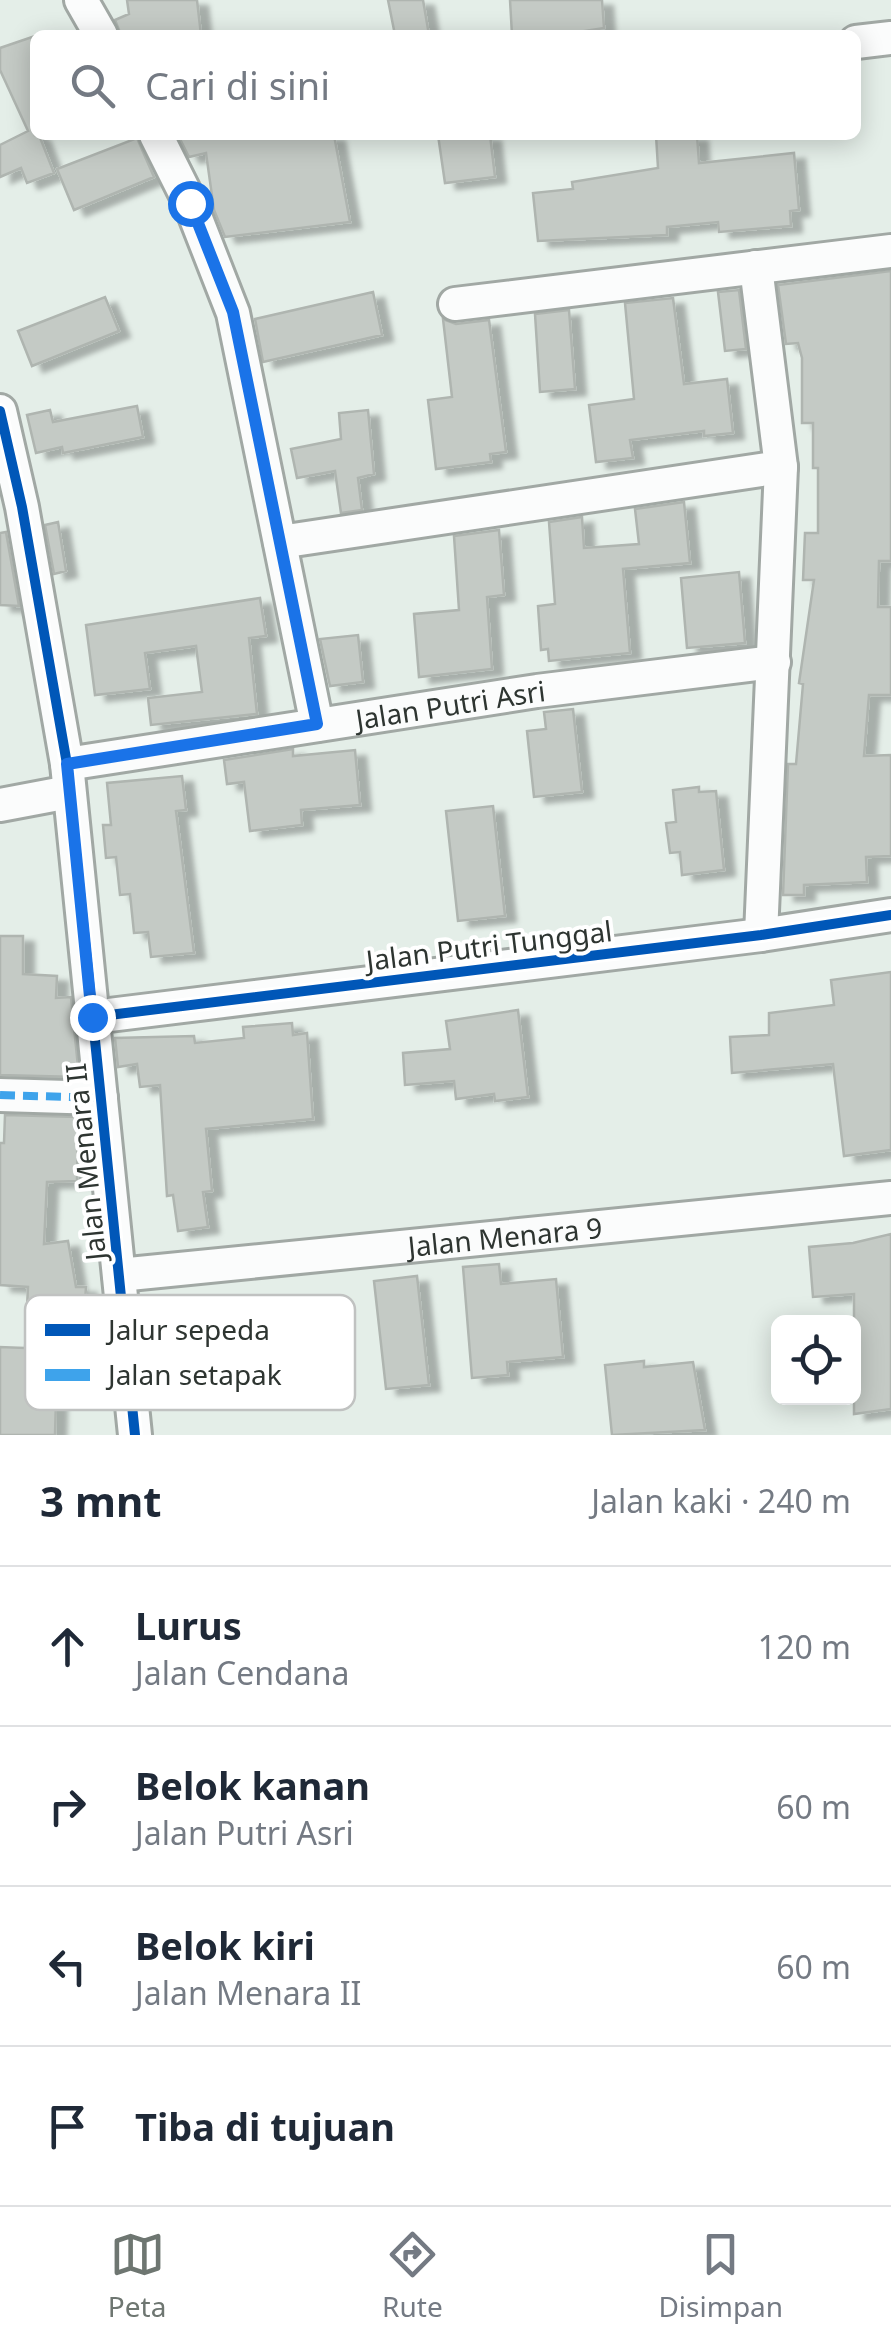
<!DOCTYPE html>
<html lang="id">
<head>
<meta charset="utf-8">
<style>
	:root { --surface:#fff; --page:#f6f6f7; --text:#1f2937; --muted:#747a83; --line:#e0e1e3; --accent:#6e7671 }
	body { margin:0; font-family:"Noto Sans",sans-serif; background:var(--page); color:var(--text) }
	.controls { position:absolute; right:30px; bottom:30px; display:grid; overflow:hidden; border-radius:15px; box-shadow:0 5px 25px #0003 }
	.controls button { width:90px; height:90px; display:grid; place-items:center; padding:0; border:0; border-bottom:2px solid var(--line); background:var(--surface); color:var(--text); font:50px sans-serif }
	.stop { position:absolute; width:30px; height:30px; margin:-22px; border:8px solid #1a73e8; border-radius:50%; background:#fff }
	.stop.end { background:#1a73e8; border-color:#fff; box-shadow:0 2px 10px #0008 }
	.list { margin:0; padding:0; list-style:none }
	h2 { display:flex; justify-content:space-between; align-items:center; height:130px; margin:0; padding:0 40px; font-size:42px }
	h2 small { font-size:32px; font-weight:400; color:var(--muted) }
	.list li { display:grid; grid-template-columns:65px 1fr auto; gap:30px; align-items:center; box-sizing:border-box; height:160px; padding:0 40px; border-top:2px solid var(--line) }
	.list b { display:block; font-size:38px; white-space:nowrap }
	.list p { margin:0; font-size:32px; white-space:nowrap; color:var(--muted) }
	.list em { font-size:32px; font-style:normal; color:var(--muted) }
	.icon { flex:none; width:55px; height:55px; fill:none; stroke:currentColor; stroke-width:2; stroke-linecap:round; stroke-linejoin:round }
	.map { position:relative; flex:none; width:891px; height:1435px; overflow:hidden }
	.search { position:absolute; background:var(--surface); box-shadow:0 5px 25px #0003; left:30px; right:30px; top:30px; height:110px; display:flex; align-items:center; gap:25px; box-sizing:border-box; padding:0 35px; border-radius:15px; color:var(--muted); font-size:38px }
	.sheet { height:770px; background:var(--surface) }
	nav { display:flex; justify-content:space-around; align-items:center; box-sizing:border-box; height:140px; border-top:2px solid var(--line); background:var(--surface); font-size:28px; color:var(--muted) }
	nav a { display:grid; justify-items:center; gap:5px }
	nav .on { color:var(--accent) }
	.map>svg:first-child { display:block }
	.building { fill:#c4cac5; stroke:#afb5b0; stroke-width:2.5; filter:url(#shadow) }
	.lines { fill:none; stroke-linecap:round; stroke-linejoin:round }
	.minor-casing { stroke:#a1a8a4; stroke-width:38 }
	.minor { stroke:#fbfcfc; stroke-width:32 }
	.quiet { stroke:#3ea3eb; stroke-width:8; stroke-dasharray:15 8; stroke-linecap:butt }
	.cycleway-casing { stroke:#fff; stroke-width:16 }
	.cycleway { stroke:#0057b8; stroke-width:10 }
	.route { stroke:#1a73e8; stroke-width:12 }
	.labels { text-anchor:middle; dominant-baseline:central; stroke-width:8; stroke-linejoin:round; paint-order:stroke }
	.street-label { font-size:28px; fill:#2e3531; stroke:#fff }
	.key { fill:#fff; stroke:#c0c2c1; stroke-width:2.5 }
	.key-label { font-size:28px; fill:#2e3531 }
</style>
</head>
<body>
<div class="map">
<svg width="891" height="1435" viewBox="0 0 891 1435">
	<defs>
		<filter id="shadow"><feDropShadow dx="11" dy="6" stdDeviation="2.5" flood-color="#0004"/></filter>
	</defs>
	<rect width="100%" height="100%" fill="#e4eee8"/>
	<path class="building" d="M 127,0 L 197,0 L 201,35 L 121,35 L 115,20 L 129,14 Z
		M 388,0 L 423,0 L 429,35 L 395,35 Z
		M 510,0 L 602,0 L 604,28 L 560,35 L 512,35 Z
		M 35,36 L 35,135 L 39,135 L 54,173 L 27,183 L 21,168 L 0,177 L 0,145 L 28,131 L 0,70 L 0,48 Z
		M 178,135 L 334,135 L 350,222 L 225,237 L 214,210 L 206,153 L 189,157 Z
		M 438,135 L 490,135 L 495,177 L 445,183 Z
		M 656,135 L 697,135 L 699,163 L 794,153 L 799,210 L 790,211 L 791,226 L 719,232 L 718,222 L 667,227 L 667,235 L 538,241 L 533,193 L 573,189 L 572,182 L 658,168 Z
		M 137,138 L 154,177 L 74,210 L 57,169 Z
		M 891,271 L 891,561 L 879,561 L 878,607 L 891,607 L 891,695 L 869,695 L 864,756 L 891,755 L 891,856 L 866,857 L 867,882 L 804,885 L 804,895 L 783,895 L 788,764 L 796,764 L 803,684 L 799,683 L 814,580 L 803,580 L 805,533 L 818,533 L 818,468 L 813,468 L 813,423 L 802,423 L 802,358 L 798,343 L 786,344 L 778,285 Z
		M 739,290 L 746,349 L 725,351 L 718,292 Z
		M 373,292 L 382,335 L 263,362 L 255,319 Z
		M 105,297 L 119,331 L 32,366 L 18,331 Z
		M 673,298 L 684,384 L 727,379 L 733,433 L 704,436 L 704,431 L 630,440 L 633,458 L 596,462 L 589,405 L 634,399 L 625,303 Z
		M 569,310 L 575,389 L 540,392 L 535,314 Z
		M 443,319 L 456,324 L 489,320 L 506,452 L 490,454 L 491,462 L 436,469 L 428,400 L 452,397 Z
		M 137,406 L 143,437 L 63,453 L 62,447 L 36,453 L 27,415 L 50,410 L 53,422 Z
		M 368,410 L 374,474 L 358,478 L 362,510 L 341,513 L 335,471 L 297,478 L 291,449 L 341,439 L 339,413 Z
		M 684,502 L 690,563 L 623,569 L 630,653 L 549,661 L 548,649 L 541,650 L 538,606 L 555,604 L 549,522 L 582,517 L 584,548 L 639,544 L 635,509 Z
		M 58,522 L 66,571 L 54,574 L 45,525 Z
		M 499,530 L 504,595 L 487,597 L 492,669 L 419,677 L 414,614 L 459,610 L 454,536 Z
		M 6,532 L 19,606 L 0,605 L 0,533 Z
		M 739,572 L 745,643 L 687,648 L 681,578 Z
		M 260,598 L 266,636 L 249,638 L 257,714 L 151,725 L 148,698 L 202,692 L 196,646 L 145,653 L 150,689 L 95,695 L 86,625 Z
		M 358,635 L 363,682 L 330,686 L 320,639 Z
		M 573,709 L 582,792 L 534,797 L 527,731 L 546,729 L 544,712 Z
		M 293,749 L 293,756 L 355,750 L 360,805 L 301,810 L 302,825 L 250,831 L 244,782 L 227,784 L 224,760 Z
		M 182,776 L 186,810 L 176,811 L 194,953 L 151,957 L 148,932 L 134,933 L 130,894 L 120,895 L 116,857 L 106,858 L 103,825 L 111,825 L 107,783 Z
		M 699,787 L 699,792 L 716,791 L 724,870 L 682,875 L 680,852 L 670,853 L 666,823 L 676,822 L 673,790 Z
		M 493,806 L 505,916 L 458,921 L 446,811 Z
		M 0,936 L 23,936 L 23,974 L 57,976 L 56,998 L 71,997 L 79,1077 L 0,1075 Z
		M 891,972 L 891,1150 L 844,1156 L 833,1064 L 732,1073 L 730,1037 L 769,1035 L 769,1013 L 834,1005 L 831,980 Z
		M 518,1010 L 528,1097 L 495,1101 L 494,1094 L 456,1099 L 454,1081 L 405,1085 L 403,1053 L 450,1049 L 446,1021 Z
		M 292,1023 L 293,1035 L 307,1033 L 313,1119 L 206,1129 L 212,1191 L 203,1192 L 208,1227 L 178,1231 L 173,1195 L 167,1196 L 160,1085 L 140,1087 L 137,1064 L 118,1067 L 115,1038 L 194,1036 L 195,1043 L 244,1038 L 243,1027 Z
		M 5,1115 L 78,1117 L 77,1181 L 47,1182 L 44,1244 L 68,1241 L 76,1287 L 86,1287 L 82,1342 L 101,1343 L 99,1369 L 57,1366 L 55,1435 L 0,1435 L 0,1347 L 25,1348 L 28,1287 L 0,1285 L 0,1143 L 4,1143 Z
		M 891,1234 L 891,1409 L 854,1414 L 854,1294 L 813,1297 L 809,1247 L 853,1243 Z
		M 499,1264 L 501,1284 L 556,1279 L 563,1357 L 507,1362 L 508,1375 L 472,1378 L 463,1267 Z
		M 417,1276 L 429,1385 L 386,1389 L 374,1281 Z
		M 644,1361 L 644,1367 L 693,1362 L 705,1430 L 612,1435 L 605,1365 Z"/>
	<g class="lines">
		<defs>
			<g id="minor">
				<path d="M 81,0 L 101,35"/>
				<path d="M 856,42 L 891,38"/>
				<path d="M 156,135 L 190,203 L 233,313 L 317,725"/>
				<path d="M 756,267 L 781,467 L 761,935"/>
				<path d="M 455,304 L 891,251"/>
				<path d="M 0,411 L 22,507 L 67,764 L 135,1435"/>
				<path d="M 280,542 L 781,467"/>
				<path id="s1" d="M 67,764 L 537,691 L 774,662"/>
				<path d="M 0,805 L 69,792"/>
				<path d="M 93,1017 L 761,935 L 891,915"/>
				<path d="M 0,1095 L 101,1098"/>
				<path id="s2" d="M 119,1275 L 891,1198"/>
			</g>
		</defs>
		<use href="#minor" class="minor-casing"/>
		<use href="#minor" class="minor"/>
		<path class="quiet" d="M 0,1095 L 101,1098"/>
		<defs>
			<path id="cycleway" d="M 0,411 L 22,507 L 67,764 L 135,1435
				M 93,1017 L 761,935 L 891,915"/>
		</defs>
		<use href="#cycleway" class="cycleway-casing"/>
		<use href="#cycleway" class="cycleway"/>
	</g>
	<g class="lines">
		<path class="route" d="M 92,1017 L 67,764 L 317,724 L 233,312 L 190,203"/>
	</g>
	<g class="labels">
		<g class="street-label">
			<text stroke="none"><textPath href="#s1" startOffset="388">Jalan Putri Asri</textPath></text>
			<text transform="translate(489 945) rotate(-7)">Jalan Putri Tunggal</text>
			<text transform="translate(85 1162) rotate(-96)">Jalan Menara II</text>
			<text stroke="none"><textPath href="#s2" startOffset="388">Jalan Menara 9</textPath></text>
		</g>
	</g>
	<rect x="25" y="1295" width="330" height="115" rx="15" class="key"/>
	<rect x="45" y="1324" width="45" height="12" fill="#0057b8"/>
	<rect x="45" y="1369" width="45" height="12" fill="#3ea3eb"/>
	<g class="key-label">
		<text x="108" y="1340">Jalur sepeda</text>
		<text x="108" y="1385">Jalan setapak</text>
	</g>
</svg>
<div class="controls">
<button><svg class="icon" aria-label="locate" viewBox="0 0 24 24"><circle cx="12" cy="12" r="6"/><path d="M12 2v4M12 18v4M2 12h4M18 12h4"/></svg></button>
</div>
<div class="stop" style="left:190px;top:203px"></div>
<div class="stop end" style="left:92px;top:1017px"></div>
<div class="search"><svg class="icon" aria-label="search" viewBox="0 0 24 24"><circle cx="10" cy="10" r="6"/><path d="M15 15l6 6"/></svg>Cari di sini</div>
</div>
<section class="sheet">
<h2>3 mnt<small>Jalan kaki · 240 m</small></h2>
<ul class="list">
<li><svg class="icon" aria-label="ahead" viewBox="0 0 24 24"><path d="M12 20V5M6 11l6-6 6 6"/></svg><div><b>Lurus</b><p>Jalan Cendana</p></div><em>120 m</em></li>
<li><svg class="icon" aria-label="right" viewBox="0 0 24 24"><path d="M7 20v-9h11M14 6l5 5-5 5"/></svg><div><b>Belok kanan</b><p>Jalan Putri Asri</p></div><em>60 m</em></li>
<li><svg class="icon" aria-label="left" viewBox="0 0 24 24"><path d="M17 20v-9H6M10 6l-5 5 5 5"/></svg><div><b>Belok kiri</b><p>Jalan Menara II</p></div><em>60 m</em></li>
<li><svg class="icon" aria-label="arrive" viewBox="0 0 24 24"><path d="M6 21V4h12l-3 4 3 4H6"/></svg><div><b>Tiba di tujuan</b></div></li>
</ul>
</section>
<nav>
<a class="on"><svg class="icon" aria-label="map" viewBox="0 0 24 24"><path d="M3 6l6-2 6 2 6-2v14l-6 2-6-2-6 2zM9 4v14M15 6v14"/></svg>Peta</a>
<a><svg class="icon" aria-label="directions" viewBox="0 0 24 24"><path d="M12 3l9 9-9 9-9-9zM9 14v-3h6M13 9l2 2-2 2"/></svg>Rute</a>
<a><svg class="icon" aria-label="saved" viewBox="0 0 24 24"><path d="M7 4h10v16l-5-4-5 4z"/></svg>Disimpan</a>
</nav>
</body>
</html>
